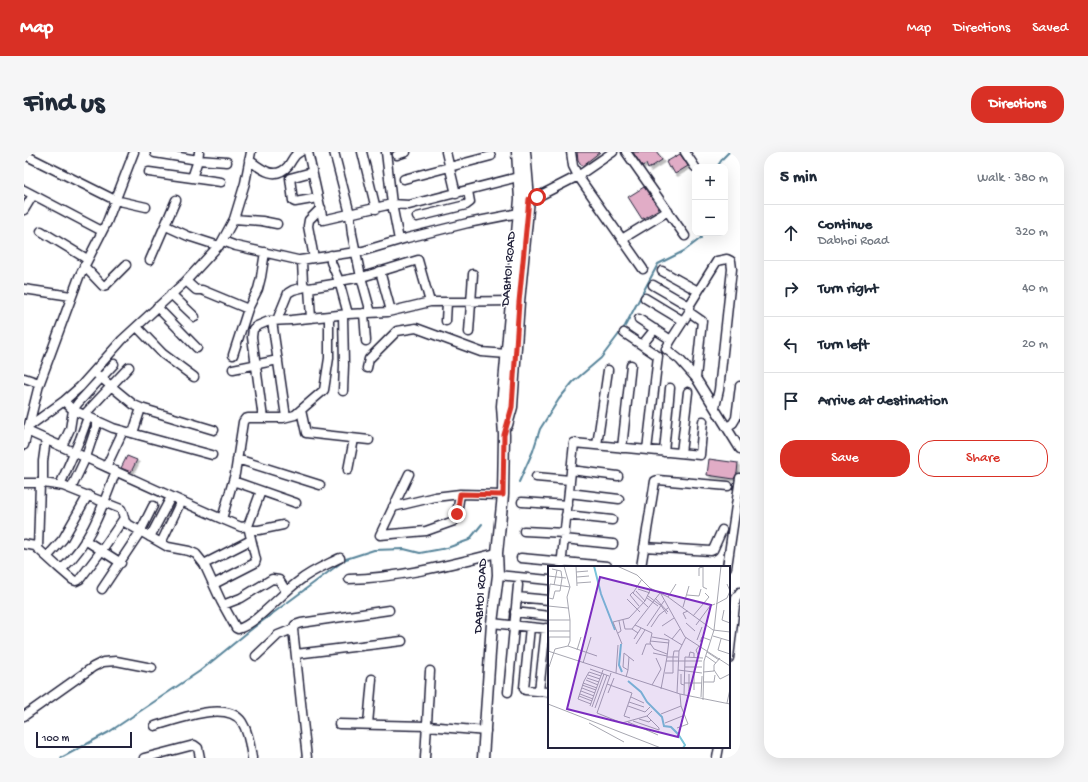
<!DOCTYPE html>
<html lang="en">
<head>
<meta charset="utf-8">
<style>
	:root { --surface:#fff; --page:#f6f6f7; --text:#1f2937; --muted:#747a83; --line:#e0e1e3; --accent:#d93025 }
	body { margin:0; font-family:"Gochi Hand",sans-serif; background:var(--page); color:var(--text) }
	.controls { position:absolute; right:12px; top:12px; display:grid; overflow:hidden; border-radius:8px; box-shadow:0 4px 16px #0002 }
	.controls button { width:36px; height:36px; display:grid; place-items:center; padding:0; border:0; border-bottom:1px solid var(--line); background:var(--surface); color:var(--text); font:20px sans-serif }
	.scale { position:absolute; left:12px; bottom:10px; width:96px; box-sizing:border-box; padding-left:4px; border:2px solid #22223b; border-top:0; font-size:11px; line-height:14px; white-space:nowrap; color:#22223b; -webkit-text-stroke:3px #fff; paint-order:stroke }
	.stop { position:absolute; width:12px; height:12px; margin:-9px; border:3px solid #d93025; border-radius:50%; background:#fff }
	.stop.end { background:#d93025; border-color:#fff; box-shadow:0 1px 4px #0008 }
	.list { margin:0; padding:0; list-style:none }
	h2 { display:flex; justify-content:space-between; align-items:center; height:52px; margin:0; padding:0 16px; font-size:17px }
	h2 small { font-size:13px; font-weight:400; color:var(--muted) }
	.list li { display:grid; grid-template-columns:26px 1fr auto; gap:12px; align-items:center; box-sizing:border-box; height:56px; padding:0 16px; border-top:1px solid var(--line) }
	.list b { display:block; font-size:15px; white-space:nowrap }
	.list p { margin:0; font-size:13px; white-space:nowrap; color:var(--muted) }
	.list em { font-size:13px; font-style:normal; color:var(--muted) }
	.actions { display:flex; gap:8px; padding:12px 16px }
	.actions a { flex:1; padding:9px 0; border:1px solid var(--accent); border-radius:16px; text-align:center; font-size:14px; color:var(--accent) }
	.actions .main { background:var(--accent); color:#fff }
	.icon { flex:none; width:22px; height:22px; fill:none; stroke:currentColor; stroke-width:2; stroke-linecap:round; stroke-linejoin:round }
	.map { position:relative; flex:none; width:716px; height:606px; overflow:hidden; border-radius:16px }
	header { display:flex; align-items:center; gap:24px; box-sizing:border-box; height:56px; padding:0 20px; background:var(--accent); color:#fff }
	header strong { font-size:19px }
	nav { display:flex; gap:22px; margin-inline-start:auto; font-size:14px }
	.intro { display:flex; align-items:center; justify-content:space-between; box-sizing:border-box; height:96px; padding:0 24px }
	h1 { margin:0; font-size:28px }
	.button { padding:10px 18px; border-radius:16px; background:var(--accent); color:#fff; font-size:14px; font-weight:700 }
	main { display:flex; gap:24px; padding:0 24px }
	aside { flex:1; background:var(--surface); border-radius:16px; box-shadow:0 4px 16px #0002 }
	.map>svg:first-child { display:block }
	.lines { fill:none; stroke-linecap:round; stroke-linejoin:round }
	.stream { stroke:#57849a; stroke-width:2 }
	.building { fill:#e1acc6; stroke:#22223b; filter:url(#shadow) }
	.minor-casing { stroke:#22223b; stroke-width:11 }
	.major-casing { stroke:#22223b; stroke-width:13 }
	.minor { stroke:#fff; stroke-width:8 }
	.major { stroke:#fff; stroke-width:10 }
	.route { stroke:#d93025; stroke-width:5 }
	.labels { text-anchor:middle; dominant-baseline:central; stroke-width:3; stroke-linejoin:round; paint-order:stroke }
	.street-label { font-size:13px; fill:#22223b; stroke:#fff }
	.inset-river { fill:none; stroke:#7ac5da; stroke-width:2 }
	.inset-road { fill:none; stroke:#a7a7b1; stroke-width:1 }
	.view { fill:#7b2cbf; fill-opacity:0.15; stroke:#7b2cbf; stroke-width:2 }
	.inset-edge { fill:none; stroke:#22223b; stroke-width:2 }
</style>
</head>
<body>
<header>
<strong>Map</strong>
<nav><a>Map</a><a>Directions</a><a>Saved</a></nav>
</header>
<div class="intro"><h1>Find us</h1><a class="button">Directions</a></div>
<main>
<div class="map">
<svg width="716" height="606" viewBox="0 0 716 606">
	<defs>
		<filter id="shadow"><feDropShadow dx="2.5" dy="2.5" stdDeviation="0" flood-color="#0004"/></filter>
	</defs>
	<rect width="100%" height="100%" fill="#fff"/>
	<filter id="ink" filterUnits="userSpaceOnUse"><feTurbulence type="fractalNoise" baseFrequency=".025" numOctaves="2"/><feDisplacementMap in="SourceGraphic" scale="8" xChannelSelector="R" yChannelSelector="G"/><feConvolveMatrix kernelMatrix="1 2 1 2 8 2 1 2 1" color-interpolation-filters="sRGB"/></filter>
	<g filter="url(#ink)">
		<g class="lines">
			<path class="stream" d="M 693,15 L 699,6 L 705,0
				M 495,330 L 509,299 L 516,277 L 535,247 L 549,230 L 577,206 L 601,174 L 634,112 L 660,99 L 677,86 L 676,81
				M 37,606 L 85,580 L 176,519 L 229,476 L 322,407 L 350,398 L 380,397 L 396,401 L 423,396 L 445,388 L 458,372"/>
		</g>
		<path class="building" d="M 553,0 L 576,0 L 558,14 L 554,8 Z
			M 609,0 L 633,0 L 638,8 L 624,17 L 622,12 L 618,14 Z
			M 656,2 L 664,14 L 651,22 L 647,15 L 645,16 L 642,10 Z
			M 620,35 L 635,57 L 618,67 L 604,45 Z
			M 103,304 L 113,308 L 107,320 L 97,316 Z
			M 685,307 L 714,311 L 713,321 L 710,327 L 683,323 Z"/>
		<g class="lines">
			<defs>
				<path id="minor" d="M 175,0 L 174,8 L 203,10
					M 284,0 L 299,68 L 368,52 L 385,53 L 494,25
					M 310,0 L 326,62 L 328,82 L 337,125 L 347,161
					M 338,0 L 352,57
					M 362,0 L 368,52 L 375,88
					M 422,0 L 432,42
					M 547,0 L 549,14 L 554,24 L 589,0
					M 602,0 L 661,84
					M 661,0 L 671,15
					M 0,1 L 5,5 L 91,48 L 122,55
					M 131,1 L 174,8 L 168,26
					M 373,3 L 382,0
					M 225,8 C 237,17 251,29 264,14 C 269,8 269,3 276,0
					M 125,20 L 197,30
					M 288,20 L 266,26 L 269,49 L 271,50 L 294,46
					M 380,27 L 467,4
					M 0,38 L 78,79
					M 500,47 L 513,45 L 554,24 L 619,117
					M 0,58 L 9,43
					M 393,65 L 442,53 L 446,50 L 444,39
					M 210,67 L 238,69 L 253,72
					M 142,74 L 164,84 L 195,94
					M 17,79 L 63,107
					M 598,87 L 644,59
					M 199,89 L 212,94 L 278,109 L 279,131 L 281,135 L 285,136 L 315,131
					M 307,103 L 307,110 L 315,129 L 324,162 L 364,160 L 406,150 L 492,149
					M 290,106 L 284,74 L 285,68 L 297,56
					M 126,108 L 152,48
					M 276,108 L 339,99 L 383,86 L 444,71 L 495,61
					M 60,114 L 79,134 L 82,133 L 102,113
					M 356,119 L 367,159
					M 638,119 L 674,139
					M 162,129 L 172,138 L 178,138 L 224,157
					M 315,129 L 338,125 L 394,108 L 406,150
					M 629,133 L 665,154
					M 285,136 L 287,166
					M 0,137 L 47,144
					M 147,142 L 171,165
					M 621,146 L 659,169
					M 133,155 L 173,196
					M 665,160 L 665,154 L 693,109 L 703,107 L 707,109 L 708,117 L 695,238 L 691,255
					M 340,161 L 342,189
					M 615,167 L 647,188 L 642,197 L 656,208 L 672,226 L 716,297
					M 253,168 L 264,141 L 269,138 L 281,135
					M 248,169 L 262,265
					M 422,169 L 423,150
					M 113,175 L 139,202 L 170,225
					M 445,180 L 449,122
					M 600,181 L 634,204 L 623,298
					M 647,188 L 665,160 L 678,169 L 672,226
					M 618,193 L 631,177
					M 209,203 L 224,157 L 234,137 L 237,125 L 241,100
					M 343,216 L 345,207 L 373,179 L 392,176 L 457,200 L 483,202
					M 209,217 L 254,208
					M 70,220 L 110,253 L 117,256 L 190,278
					M 0,226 L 15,231
					M 319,239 L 320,213 L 319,163
					M 40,249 L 49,258 L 89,276 L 188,303
					M 277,258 L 282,281 L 345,288
					M 60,263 L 105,215
					M 239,266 L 228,185 L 229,177 L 233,174 L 245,169 L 267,168 L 324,162
					M 4,275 L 40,249 L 56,235 L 98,188 L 162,129 L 197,91 L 210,67 L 221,31 L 227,0
					M 703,275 L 709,271 L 712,266 L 716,234
					M 3,279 C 68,308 133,339 198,367 L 211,322 L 219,270 L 221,267 L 224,266 L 259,266 L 271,263 L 300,238 L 305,206 L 305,164
					M 109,281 L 117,256
					M 0,293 L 15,233 L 55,125 L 83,70 L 110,0
					M 573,293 L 584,218
					M 38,294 L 46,277 L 49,258 L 54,251 L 90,212
					M 598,296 L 607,213
					M 640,300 L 646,236
					M 657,301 L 664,240
					M 213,307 L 296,333
					M 82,315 L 99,279
					M 324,318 L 330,287
					M 547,318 L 594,324
					M 385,322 L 356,383 L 402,379 L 430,369 L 433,362 L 436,342 L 479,343
					M 512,325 L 546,328
					M 209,329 L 272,351
					M 0,331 L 19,331 L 39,334 L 97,357 C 100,362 99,367 102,371 L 144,395 L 165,399 L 172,402 L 180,412 L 197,449 L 212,476 L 214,477 C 232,472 258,441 275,429 C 287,419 302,413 316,406
					M 19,331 L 19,309 L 22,287
					M 36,333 L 56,287 L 64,265
					M 47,337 L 62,305 L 74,269
					M 545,341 L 595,347
					M 498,350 L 544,353
					M 369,355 L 411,345 L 436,342
					M 542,363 L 588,368
					M 198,367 L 217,375 L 224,374 L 237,339
					M 225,378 L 235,378 L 259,373
					M 500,379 L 541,381
					M 126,385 L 147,345
					M 540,387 L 589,392
					M 61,388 L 97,411
					M 137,391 L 157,349
					M 0,392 L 11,394 L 34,415 L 40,415 C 68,388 78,355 92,319
					M 620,395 L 687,399 L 689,398 L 698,378
					M 14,397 L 16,331
					M 23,405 L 39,387 L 64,343
					M 497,406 L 583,414
					M 180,412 L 227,388
					M 34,415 L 49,428 L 52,429 L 56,427 L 78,398 L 100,366
					M 537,415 L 550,291 L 676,303 L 679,269
					M 617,415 L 631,329 L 634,328 L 704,334
					M 703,415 L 716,326
					M 474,423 L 525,428
					M 325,427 C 375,426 425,413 473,401
					M 190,432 L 231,411 L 232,408 L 224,374
					M 78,437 L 116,380 L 129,354
					M 493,445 L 525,448
					M 199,453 L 217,446 L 248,427 L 255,428 L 262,439
					M 491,460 L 525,464
					M 468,471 L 525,477
					M 506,475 L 500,536 L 501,538 L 525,540
					M 272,502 L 378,489
					M 232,504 L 254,483 L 269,477
					M 705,506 L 711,453 L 712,446 L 716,440
					M 515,539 L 522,476
					M 484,540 L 494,433
					M 0,564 L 69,515 L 79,510 L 92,509 L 128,516
					M 315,572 L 404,574 L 462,579
					M 344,572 L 348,527
					M 131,574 C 153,568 203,547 218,570 C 225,581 226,594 228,606
					M 120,606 L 170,593 L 174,596 L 176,606
					M 283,606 L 269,477 L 271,473 L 277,471 L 365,458
					M 401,606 L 406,519
					M 693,606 L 695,595"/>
				<path id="major" d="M 483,273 L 488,255 L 495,150 L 505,47 L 501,0
					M 459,606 L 468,471 L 474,423 L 473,401 L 479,343 L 480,283 L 478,254 L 496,47 L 493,0"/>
			</defs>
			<use href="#minor" class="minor-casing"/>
			<use href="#major" class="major-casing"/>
			<use href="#minor" class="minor"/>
			<use href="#major" class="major"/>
		</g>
	</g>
	<g class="lines" filter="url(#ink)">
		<path class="route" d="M 433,362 L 436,342 L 479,343 L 480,283 L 488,255 L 495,150 L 505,47 L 513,45"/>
	</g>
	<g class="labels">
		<g class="street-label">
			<text transform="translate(485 117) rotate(-85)">DABHOI ROAD</text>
			<text transform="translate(457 444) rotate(-86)">DABHOI ROAD</text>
		</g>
	</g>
	<g transform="translate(524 414)">
		<rect width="182" height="182" fill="#fff"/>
		<path class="inset-river" d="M 46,0 L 53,28 L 67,64M 73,78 L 71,99 L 74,106M 80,115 L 93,126 L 99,136 L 114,151 L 116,160 L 123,161 L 130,168 L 137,179 L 135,182"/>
		<path class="inset-road" d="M 16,0 L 22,21M 28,0 L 29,20M 69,0 L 89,9 L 102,22 L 120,31 L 165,64 L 182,66M 155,1 L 155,21 L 159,23M 28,6 L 40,5M 0,10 L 18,12M 151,10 L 151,2 L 155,1M 29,11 L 41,10M 94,13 L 85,27 L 100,41M 29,17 L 43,16M 6,19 L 9,4M 90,23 L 102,27M 88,25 L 97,35M 85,26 L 82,29 L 91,40M 112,27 L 87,59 L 104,67 L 102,77 L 106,83 L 119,88M 113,28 L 137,71 L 182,100M 139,29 L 151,30 L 153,23M 100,30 L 112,39M 120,31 L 128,18M 1,32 L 5,33 L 7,25 L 12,25 L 14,12 L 13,5 L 4,3M 99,32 L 110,40M 107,32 L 120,46M 79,33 L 92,46M 0,37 L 2,18 L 22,21 L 19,31 L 22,54M 112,38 L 119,48M 168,38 L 179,32 L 182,25 L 179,18M 0,40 L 20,42M 135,41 L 141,20M 176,44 L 174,54 L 182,57M 145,50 L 161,31 L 157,27M 138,53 L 135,47 L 140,45M 0,54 L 22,54 L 22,75 L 20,80 L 7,83 L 1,101M 75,54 L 77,63 L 84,63M 138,57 L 147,65M 87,59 L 84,63 L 90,67M 148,59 L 162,40 L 167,38M 99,60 L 116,35M 114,60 L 126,52M 103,61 L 111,49 L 120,42M 0,65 L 22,65M 70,67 L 73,65 L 71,55M 116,68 L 134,79M 165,70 L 182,75M 104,71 L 121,74 L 119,91M 86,73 L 93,62M 124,73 L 132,63M 173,73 L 170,84 L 182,88M 149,74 L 154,61M 102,75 L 121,77M 152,76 L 154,71 L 162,74M 74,78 L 65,56 L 81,52 L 97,35 L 103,22M 88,78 L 97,64M 20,80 L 49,90M 29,84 L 33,71M 0,85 L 132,128 L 182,138M 1,85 L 1,71 L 22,71M 159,86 L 171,94M 105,87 L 119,90M 94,89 L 98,78 L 103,78M 158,90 L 168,97M 125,91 L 126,85 L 131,85 L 138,71M 141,91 L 142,86 L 146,87 L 146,91M 151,91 L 148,84 L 151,80M 118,95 L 154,95M 35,97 L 43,71M 137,101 L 154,101M 42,103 L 61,110M 80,104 L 81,91M 130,104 L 154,107M 166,104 L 172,113 L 182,108M 155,106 L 166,105 L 166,99 L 172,92M 63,107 L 49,147 L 74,157 L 99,150 L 104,145M 68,107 L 70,79M 117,107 L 125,107 L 125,91M 133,108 L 133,118 L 136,119M 141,108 L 141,125M 146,108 L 146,124M 40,109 L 52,113M 78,111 L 80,104 L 75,101 L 76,87 L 86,95M 39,112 L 51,116M 38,114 L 50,119M 155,116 L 166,116 L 167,109M 35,117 L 49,122M 136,117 L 154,117M 59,118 L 84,127 L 76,150 L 82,152M 34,119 L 48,124M 104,119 L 113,103 L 108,92M 34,122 L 47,127M 113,123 L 119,91 L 130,91M 33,125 L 46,130M 60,127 L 66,112M 129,127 L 131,85M 32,128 L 45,133M 136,129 L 137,91 L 155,92M 31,130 L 44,135M 83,131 L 96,137M 153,131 L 154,110M 155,134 L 156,95 L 166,64 L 173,0M 81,136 L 96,141M 179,137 L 182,123M 0,138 L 113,182M 43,138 L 30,133 L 36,115 L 41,106 L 53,110M 42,140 L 55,104M 80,140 L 97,146 L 102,141M 44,141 L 56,108M 47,142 L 59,109M 113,148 L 133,140 L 132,128M 91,153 L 101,156 L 103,154 L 99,150M 85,155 L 111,164 L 111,162 L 103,154M 80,156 L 110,169M 41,157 L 76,176M 117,157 L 137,149M 129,162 L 140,158 L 133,140"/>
		<path class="view" d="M 52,11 L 163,39 L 130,171 L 19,143 Z"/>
		<rect width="182" height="182" class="inset-edge"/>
	</g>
</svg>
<div class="controls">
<button>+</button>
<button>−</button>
</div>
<div class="scale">100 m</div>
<div class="stop" style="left:513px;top:45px"></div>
<div class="stop end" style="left:433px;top:362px"></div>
</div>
<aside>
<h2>5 min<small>Walk · 380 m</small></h2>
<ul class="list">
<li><svg class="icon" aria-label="ahead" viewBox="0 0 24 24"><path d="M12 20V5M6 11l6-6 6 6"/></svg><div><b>Continue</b><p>Dabhoi Road</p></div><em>320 m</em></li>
<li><svg class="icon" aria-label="right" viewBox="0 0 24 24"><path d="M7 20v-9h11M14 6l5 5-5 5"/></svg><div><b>Turn right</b></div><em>40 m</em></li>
<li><svg class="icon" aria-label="left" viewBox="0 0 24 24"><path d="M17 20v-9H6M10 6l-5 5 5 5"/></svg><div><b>Turn left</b></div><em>20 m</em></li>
<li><svg class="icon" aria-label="arrive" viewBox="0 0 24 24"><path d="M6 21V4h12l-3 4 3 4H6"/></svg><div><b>Arrive at destination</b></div></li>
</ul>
<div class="actions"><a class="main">Save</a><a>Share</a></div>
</aside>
</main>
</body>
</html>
